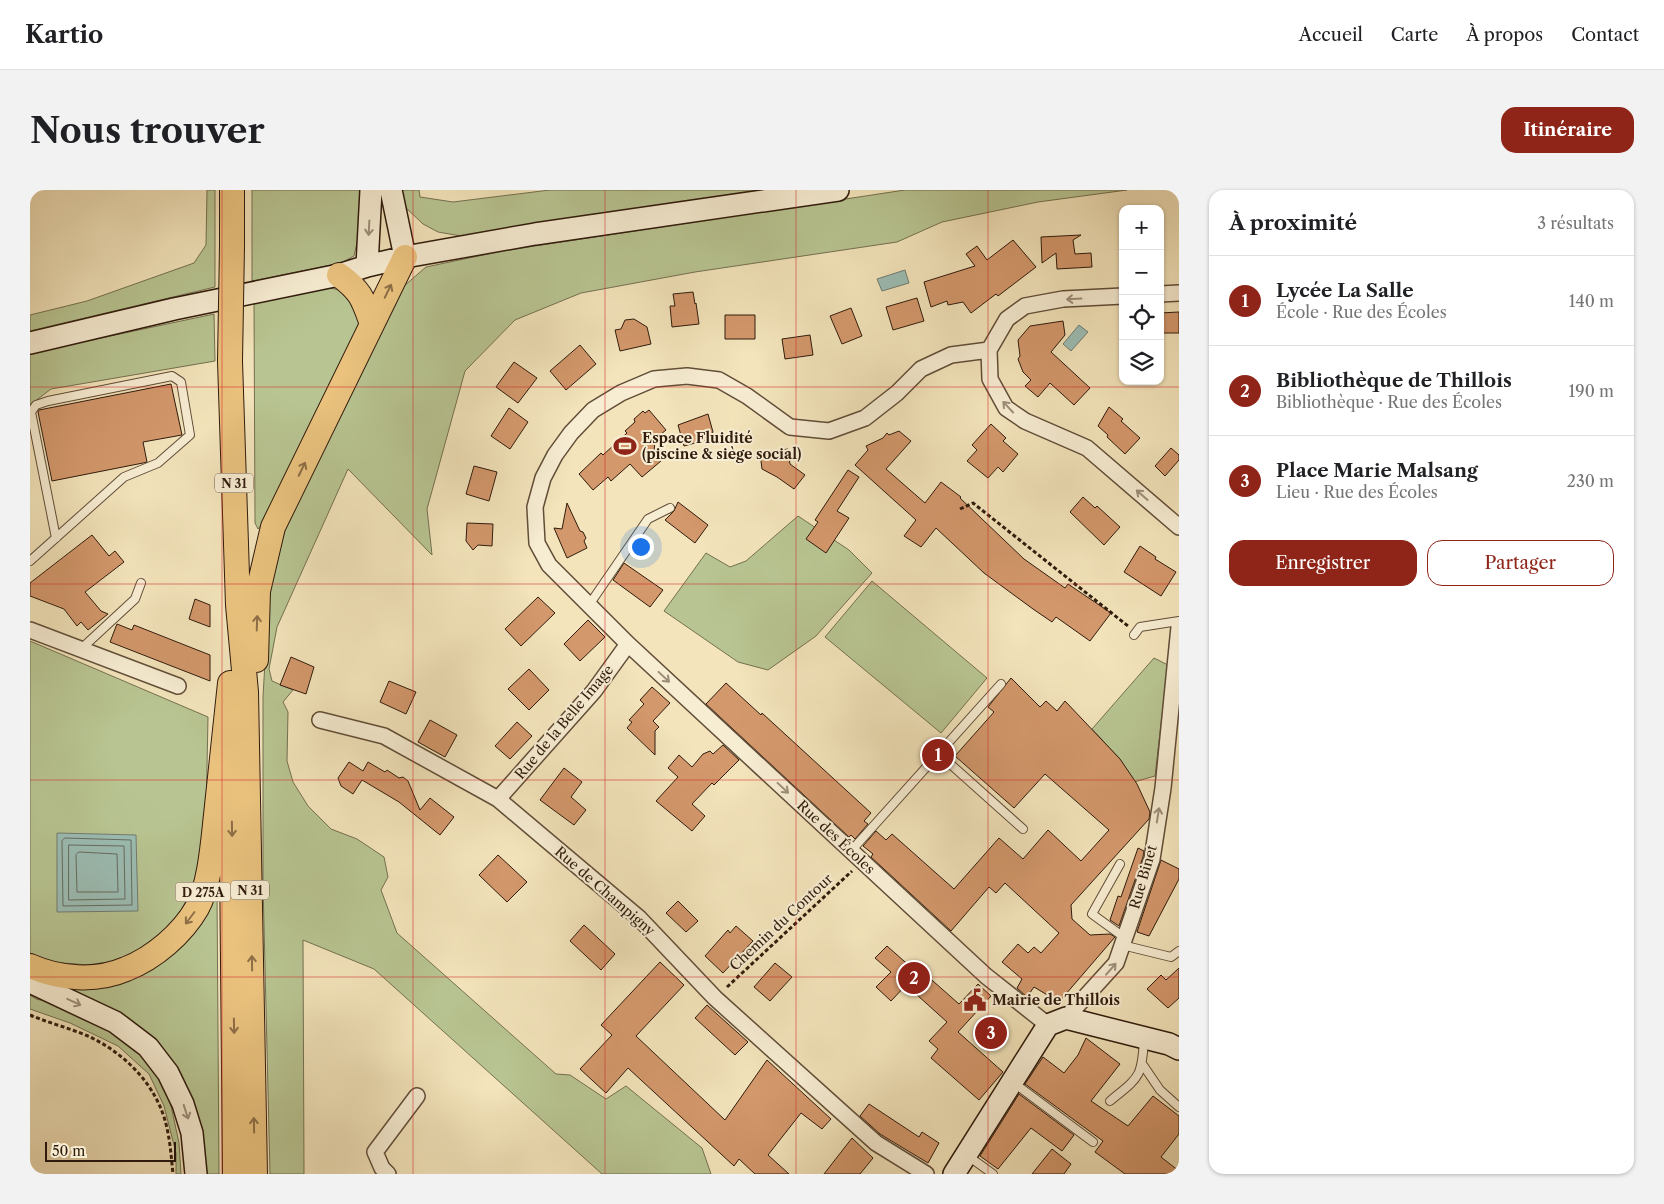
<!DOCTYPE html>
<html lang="fr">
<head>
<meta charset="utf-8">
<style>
	:root { --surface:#fff; --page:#f2f2f2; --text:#202124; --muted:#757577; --line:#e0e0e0; --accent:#8f2418 }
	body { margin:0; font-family:"Libre Caslon Text",serif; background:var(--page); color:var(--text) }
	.controls { position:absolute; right:15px; top:15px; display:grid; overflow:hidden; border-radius:10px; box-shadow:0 1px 4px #0004 }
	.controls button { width:45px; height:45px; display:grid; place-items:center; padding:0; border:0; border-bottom:1px solid var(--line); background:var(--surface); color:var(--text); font:25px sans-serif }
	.scale { position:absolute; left:15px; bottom:12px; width:131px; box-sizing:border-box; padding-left:5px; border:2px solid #301b0d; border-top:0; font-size:14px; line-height:18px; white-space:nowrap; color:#301b0d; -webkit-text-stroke:4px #f7edd3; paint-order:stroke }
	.you { position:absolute; left:610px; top:356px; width:18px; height:18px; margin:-12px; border:4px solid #fff; border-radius:50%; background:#1a73e8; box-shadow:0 0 0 8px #1a73e833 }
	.badge { display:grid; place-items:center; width:32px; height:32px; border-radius:50%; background:var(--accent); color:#fff; font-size:16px; font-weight:700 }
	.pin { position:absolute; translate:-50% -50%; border:2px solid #fff; box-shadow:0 1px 5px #0006 }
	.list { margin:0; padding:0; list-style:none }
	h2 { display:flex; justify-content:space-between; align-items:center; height:65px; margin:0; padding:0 20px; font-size:21px }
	h2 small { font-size:16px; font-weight:400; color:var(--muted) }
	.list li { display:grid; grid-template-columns:32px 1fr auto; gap:15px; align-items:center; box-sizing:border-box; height:90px; padding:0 20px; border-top:1px solid var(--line) }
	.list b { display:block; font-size:19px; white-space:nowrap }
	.list p { margin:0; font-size:16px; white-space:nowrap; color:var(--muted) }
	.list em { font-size:16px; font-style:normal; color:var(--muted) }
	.actions { display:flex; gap:10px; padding:15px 20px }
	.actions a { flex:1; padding:11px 0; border:1px solid var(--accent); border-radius:15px; text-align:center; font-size:18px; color:var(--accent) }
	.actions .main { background:var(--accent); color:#fff }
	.icon { flex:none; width:28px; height:28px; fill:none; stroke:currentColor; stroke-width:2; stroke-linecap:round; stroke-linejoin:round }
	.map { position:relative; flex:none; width:1149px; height:984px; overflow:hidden; border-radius:15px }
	header { display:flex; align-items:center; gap:30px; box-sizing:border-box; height:70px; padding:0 25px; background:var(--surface); border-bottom:1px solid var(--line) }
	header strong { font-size:24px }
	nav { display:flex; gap:28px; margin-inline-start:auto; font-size:18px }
	.intro { display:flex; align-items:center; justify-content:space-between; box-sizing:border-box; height:120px; padding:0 30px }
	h1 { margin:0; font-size:35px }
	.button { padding:12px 22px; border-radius:15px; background:var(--accent); color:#fff; font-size:18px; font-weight:700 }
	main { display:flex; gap:30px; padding:0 30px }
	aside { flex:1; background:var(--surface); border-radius:15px; box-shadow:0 1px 4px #0004 }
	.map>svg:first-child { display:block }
	.green { fill:#b8c592; stroke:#747050 }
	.water { fill:#9cbeb5; stroke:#717d72 }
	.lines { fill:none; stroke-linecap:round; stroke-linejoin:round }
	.shore { stroke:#666c61; stroke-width:1 }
	.building { fill:#d3986c; stroke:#301b0d }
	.lane-casing { stroke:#614d38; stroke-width:10 }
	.street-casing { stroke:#614d38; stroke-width:18 }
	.secondary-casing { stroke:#301b0d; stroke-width:24 }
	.primary-casing { stroke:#301b0d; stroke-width:26 }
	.path { stroke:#301b0d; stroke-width:3; stroke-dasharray:4 2.5; stroke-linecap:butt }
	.lane { stroke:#f7edd3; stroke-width:8 }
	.street { stroke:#f7edd3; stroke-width:15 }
	.secondary { stroke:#f7edd3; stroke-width:21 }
	.primary { stroke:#eac27e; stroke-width:24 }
	.primary-bridge-casing { stroke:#301b0d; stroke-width:26; stroke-linecap:butt }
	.primary-bridge { stroke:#eac27e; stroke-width:24 }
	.oneway { stroke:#9d8e7a }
	.oneway2 { stroke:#8d6e46 }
	.grid { fill:none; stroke:#d62828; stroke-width:1; stroke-opacity:0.55 }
	.labels { text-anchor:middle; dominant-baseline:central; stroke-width:4; stroke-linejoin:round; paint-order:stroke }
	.shield { fill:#f7edd3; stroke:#6c5a48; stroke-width:1 }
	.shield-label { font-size:12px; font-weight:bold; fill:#301b0d }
	.poi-label { font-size:14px; font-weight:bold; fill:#301b0d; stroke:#f7edd3; text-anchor:start }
	.street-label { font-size:14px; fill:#301b0d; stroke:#f7edd3 }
</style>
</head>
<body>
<header>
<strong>Kartio</strong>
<nav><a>Accueil</a><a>Carte</a><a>À propos</a><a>Contact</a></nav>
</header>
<div class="intro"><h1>Nous trouver</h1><a class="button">Itinéraire</a></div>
<main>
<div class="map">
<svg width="1149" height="984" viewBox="0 0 1149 984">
	<rect width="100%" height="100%" fill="#f3e4bb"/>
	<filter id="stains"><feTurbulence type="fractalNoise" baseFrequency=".004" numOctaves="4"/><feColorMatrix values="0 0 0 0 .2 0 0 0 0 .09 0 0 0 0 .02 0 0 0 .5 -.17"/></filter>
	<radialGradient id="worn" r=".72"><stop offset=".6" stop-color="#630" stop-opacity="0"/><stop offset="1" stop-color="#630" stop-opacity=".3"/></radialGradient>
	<path class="green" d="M 177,0 L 185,0 L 185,97 L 0,141 L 0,125 L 57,111 L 164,73 L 176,55 Z
		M 222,0 L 332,0 L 329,43 L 324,66 L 311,73 L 222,91 Z
		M 371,0 L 389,0 L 390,7 L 423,12 L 520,0 L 753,0 L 431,46 L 408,42 L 393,34 L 374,16 Z
		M 875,0 L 1097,0 L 1008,12 L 912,32 L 867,52 L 665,82 L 551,103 L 485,130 L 435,181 L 397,319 L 402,365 L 318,279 L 247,437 L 239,479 L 242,491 L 263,500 L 253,512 L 258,522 L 257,571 L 263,592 L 278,616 L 301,639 L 327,649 L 354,667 L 358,687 L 351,700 L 367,743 L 526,884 L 540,885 L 576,909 L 596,896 L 672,958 L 681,984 L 572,984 L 344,779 L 273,750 L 274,984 L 240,984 L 233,693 L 233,507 L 239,401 L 259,325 L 374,96 L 396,77 L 472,61 Z
		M 300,98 L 319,102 L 332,130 L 242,322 L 228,339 L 225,333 L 224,111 Z
		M 184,124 L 185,171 L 21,199 L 0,215 L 0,163 Z
		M 768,326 L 819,360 L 842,383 L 786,446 L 738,480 L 708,472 L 634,421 L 676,363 L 700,377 L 716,371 Z
		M 842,391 L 957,488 L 911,543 L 795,447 Z
		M 0,451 L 178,527 L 176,628 L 172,678 L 150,723 L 119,757 L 73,776 L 20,772 L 0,763 Z
		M 1124,468 L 1138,475 L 1125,586 L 1104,592 L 1090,569 L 1062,539 Z
		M 187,703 L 189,984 L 174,984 L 160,910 L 40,799 L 50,798 L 173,727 Z
		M 0,805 L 6,809 L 40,817 L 96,848 L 133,892 L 140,911 L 149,953 L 151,984 L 146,984 L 146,963 L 134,916 L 119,884 L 88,856 L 40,833 L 0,819 Z"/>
	<path class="water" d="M 875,80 L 879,93 L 852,101 L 847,89 Z
		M 1049,135 L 1058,142 L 1041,161 L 1033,154 Z
		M 27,643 L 106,645 L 108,721 L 27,722 Z"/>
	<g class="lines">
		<path class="shore" d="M 35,648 L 101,650 L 102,715 L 33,716 L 32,651 Z
			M 39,655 L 94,656 L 95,709 L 39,710 Z
			M 49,662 L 87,664 L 88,702 L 47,702 L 46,665 Z"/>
	</g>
	<path class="building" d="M 1051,45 L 1043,50 L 1045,64 L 1061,63 L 1062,77 L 1027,79 L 1026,63 L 1012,73 L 1011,47 Z
		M 983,50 L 1006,77 L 968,106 L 966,104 L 941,123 L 933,112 L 918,115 L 917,111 L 901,117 L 894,92 L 945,76 L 936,64 L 947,56 L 957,70 Z
		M 663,102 L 665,114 L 666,113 L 669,134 L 642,137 L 640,116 L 645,116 L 643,104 Z
		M 887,108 L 894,131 L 863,140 L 856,117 Z
		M 821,118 L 832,146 L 812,154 L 800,126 Z
		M 1149,122 L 1149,143 L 1130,143 L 1130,123 Z
		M 695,125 L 725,125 L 725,149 L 695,149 Z
		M 604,129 L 617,137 L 621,154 L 590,161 L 585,140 L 591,139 L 595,130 Z
		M 1033,131 L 1035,145 L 1021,162 L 1060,198 L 1044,215 L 1020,193 L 1008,207 L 995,196 L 1001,190 L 993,182 L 988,169 L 990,166 L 988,150 L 1000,136 Z
		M 780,145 L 783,165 L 755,169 L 752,149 Z
		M 550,155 L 566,174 L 536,200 L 520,181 Z
		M 484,172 L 507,188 L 488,213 L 466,197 Z
		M 141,194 L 152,245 L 113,252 L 117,272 L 113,273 L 22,291 L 8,222 L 9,220 Z
		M 1079,217 L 1093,229 L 1091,231 L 1110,248 L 1095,264 L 1077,247 L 1078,245 L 1068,236 Z
		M 479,218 L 498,232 L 480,259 L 461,246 Z
		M 619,220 L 636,240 L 625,249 L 624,263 L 631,271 L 612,287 L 600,274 L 581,291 L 578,287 L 563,300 L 549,284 L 571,263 L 573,265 L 597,243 L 595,241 L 605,232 L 604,229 L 613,221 L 615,223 Z
		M 678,224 L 683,242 L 679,249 L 654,256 L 648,235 Z
		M 961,234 L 976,248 L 973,251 L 988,264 L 973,282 L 968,277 L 958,288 L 937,271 L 947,260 L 942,255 Z
		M 869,241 L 881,251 L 856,279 L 895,313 L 911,292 L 931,307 L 930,308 L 994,369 L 1035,398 L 1038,394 L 1081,423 L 1060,451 L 1026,427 L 1022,432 L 1003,419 L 954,383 L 906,338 L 891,357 L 874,346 L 886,330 L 825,275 L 838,260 L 836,256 L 853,248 L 857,243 L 859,245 Z
		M 1141,258 L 1149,265 L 1149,270 L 1135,286 L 1125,276 Z
		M 758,259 L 760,274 L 775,285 L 764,299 L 747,287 L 732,279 L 730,263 Z
		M 444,276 L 467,282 L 459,311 L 436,304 Z
		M 818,280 L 829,287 L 807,321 L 819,328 L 796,363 L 776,349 L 788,332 L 785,330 Z
		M 1053,307 L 1065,318 L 1067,316 L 1090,337 L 1074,355 L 1040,322 Z
		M 648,312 L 678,335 L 665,353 L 635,330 L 644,321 Z
		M 537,313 L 550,341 L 553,342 L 556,348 L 554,351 L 557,358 L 537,368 L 524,338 L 532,339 Z
		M 437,333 L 463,334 L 462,356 L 448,355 L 443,360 L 436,351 Z
		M 62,345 L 79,366 L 85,361 L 94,372 L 55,402 L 71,421 L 78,424 L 58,440 L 51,432 L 47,436 L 34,419 L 0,406 L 0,393 Z
		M 1110,356 L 1126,367 L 1125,369 L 1146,382 L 1131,406 L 1094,382 Z
		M 594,373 L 633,400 L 620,417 L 583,390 Z
		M 508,407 L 525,423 L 491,456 L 475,439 Z
		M 165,409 L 180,415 L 180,437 L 159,429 Z
		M 558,430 L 575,447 L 550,471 L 534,454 Z
		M 87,434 L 102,440 L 104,435 L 180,465 L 180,491 L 80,452 Z
		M 261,467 L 284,477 L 276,504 L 250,495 Z
		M 499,479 L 519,500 L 499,520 L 478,499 Z
		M 981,488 L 1010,517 L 1016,511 L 1027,521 L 1035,511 L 1090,569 L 1107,594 L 1120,622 L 1119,629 L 1041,715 L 1042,729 L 1060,745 L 1080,744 L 1085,747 L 1029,812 L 1004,797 L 997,807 L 987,798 L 992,789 L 972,772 L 988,754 L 998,763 L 1004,757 L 1011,763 L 1029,743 L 975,693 L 966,703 L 959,697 L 921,741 L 841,667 L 843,664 L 833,656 L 846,641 L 856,650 L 862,644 L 924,699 L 969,648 L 993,669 L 1018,640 L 1051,671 L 1079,640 L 1015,584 L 984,618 L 925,566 L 964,522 L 958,517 Z
		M 359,491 L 386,502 L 376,524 L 350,512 Z
		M 696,493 L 731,525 L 732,523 L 841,623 L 834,631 L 838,634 L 825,649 L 821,645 L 819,647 L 676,514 Z
		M 622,497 L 640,513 L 623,531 L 629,537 L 625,541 L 625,565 L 597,538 L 602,532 L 599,530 L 614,514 L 610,510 Z
		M 400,530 L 427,545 L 415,567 L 388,552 Z
		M 487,532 L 502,546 L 480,569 L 465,556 Z
		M 693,555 L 709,570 L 684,595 L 682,593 L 662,614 L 675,626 L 662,641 L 626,611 L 648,587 L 638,578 L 649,565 L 662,577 L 673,564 L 680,561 L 683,564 Z
		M 319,572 L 333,581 L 338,572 L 355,582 L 357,580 L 369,588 L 373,587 L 378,591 L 390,620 L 400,608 L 424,627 L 410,645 L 369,612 L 332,590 L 323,604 L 311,596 L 308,588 Z
		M 534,578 L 552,592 L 541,607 L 556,620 L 544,635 L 510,610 Z
		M 1108,658 L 1114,661 L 1113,667 L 1089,736 L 1080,730 L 1088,706 L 1091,707 Z
		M 468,665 L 497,692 L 477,712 L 449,685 Z
		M 1131,670 L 1149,679 L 1149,689 L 1119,746 L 1107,742 Z
		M 648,711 L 668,731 L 656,742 L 636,723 Z
		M 554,735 L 585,764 L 571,780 L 540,751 Z
		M 706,736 L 723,751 L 693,783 L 675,766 L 698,740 L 700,743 Z
		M 857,756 L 892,787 L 895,784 L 929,814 L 948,794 L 961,806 L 928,842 L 973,882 L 949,910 L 901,868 L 908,859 L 899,851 L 917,832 L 876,795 L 861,811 L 846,797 L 861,782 L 845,768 Z
		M 630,772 L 654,795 L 606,846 L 695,930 L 737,870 L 801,929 L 792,939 L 771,923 L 738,965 L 759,984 L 725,984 L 709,969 L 704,976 L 598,878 L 576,903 L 550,879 L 582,845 L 571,835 Z
		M 745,773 L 762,787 L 740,811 L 724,797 Z
		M 1149,778 L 1149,808 L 1138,818 L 1117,799 L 1131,785 L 1136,790 Z
		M 677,815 L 718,852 L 705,865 L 665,828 Z
		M 1056,848 L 1090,874 L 1061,911 L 1098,936 L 1123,906 L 1149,926 L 1149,944 L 1131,967 L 1149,981 L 1149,984 L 1095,984 L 1065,962 L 1073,951 L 995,894 L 1013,867 L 1034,883 L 1048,865 Z
		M 989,904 L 1044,945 L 1032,961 L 1001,938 L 968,979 L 950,966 Z
		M 839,914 L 889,947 L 892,942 L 909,953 L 898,973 L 850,944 L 830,926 Z
		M 822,948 L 843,968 L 830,984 L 794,984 Z
		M 1022,959 L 1041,974 L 1034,984 L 1002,984 Z"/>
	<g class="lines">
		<defs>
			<path id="lane" d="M 0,371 L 94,287 L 128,273 L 160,245 L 151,192 L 142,186 L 18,211 L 6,215 L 1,222 L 26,348
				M 559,415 L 618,329 L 640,318
				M 1104,445 L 1110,437 L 1149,431
				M 51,459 L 105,409 L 111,393
				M 908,563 L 993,639
				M 821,661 L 971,494
				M 1090,674 L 1062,724 L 1095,748
				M 1092,755 L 1141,767 L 1149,761
				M 1113,875 L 1130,900 L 1149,917
				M 984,893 L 1063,952
				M 1080,911 C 1109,887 1112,888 1114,849
				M 938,966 L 963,984"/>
			<path id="street" d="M 1130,104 L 1149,103
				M 1093,106 L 1033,109 L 995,116 L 977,129 L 959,160 L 960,189 L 976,218 L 995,231 L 1057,258 L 1149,337
				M 959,160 L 921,165 L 891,179 L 867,203 L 835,228 L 799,241 L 760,237 L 717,206 L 689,190 L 657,186 L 624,189 L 591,203 L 563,220 L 541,243 L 525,265 L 513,288 L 505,317 L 507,353 L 519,375 L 598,454 L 956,786 L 1018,835
				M 0,440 L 148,496
				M 290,530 L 354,546 L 468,609 L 609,728 L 685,808 L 846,953 L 896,984
				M 468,609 L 564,501 L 598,454
				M 1036,828 L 1086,773 L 1122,669 L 1133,598 L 1149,437
				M 358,984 L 352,978 L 345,962 L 387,906"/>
			<path id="secondary" d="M 361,0 L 375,67
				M 337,76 L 341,0
				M 0,153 L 144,119 L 309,85 L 337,76 L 375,67 L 505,44 L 808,0
				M 0,792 L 85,832 L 118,857 L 138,883 L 153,914 L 162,943 L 166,984
				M 924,984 L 1018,835 L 1036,828 L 1139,854 L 1149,859"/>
			<path id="primary" d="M 202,56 L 202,0
				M 309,85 C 331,101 333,109 342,134
				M 200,171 L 208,415 L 216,502 L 225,984
				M 226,470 L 228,401 L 243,337 L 375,67
				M 201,562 L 205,984
				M 0,776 C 29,789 66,792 96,779 C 124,768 152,744 167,718 C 180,695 183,652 186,625 C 191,581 195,537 200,493"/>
		</defs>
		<use href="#lane" class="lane-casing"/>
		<use href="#street" class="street-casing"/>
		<use href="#secondary" class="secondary-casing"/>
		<use href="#primary" class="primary-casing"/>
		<path class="path" d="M 930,319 L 943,313 L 1098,436
			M 697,797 L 822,681
			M 0,825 C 19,833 39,838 58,846 C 92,862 122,890 134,927 C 140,946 141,965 143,984"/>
		<use href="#lane" class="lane"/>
		<use href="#street" class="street"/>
		<use href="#secondary" class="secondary"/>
		<use href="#primary" class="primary"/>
		<defs>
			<path id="primary-bridge" d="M 200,171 L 202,56"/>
		</defs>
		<use href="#primary-bridge" class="primary-bridge-casing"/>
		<use href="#primary-bridge" class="primary-bridge"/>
	</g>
	<defs><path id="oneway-shaft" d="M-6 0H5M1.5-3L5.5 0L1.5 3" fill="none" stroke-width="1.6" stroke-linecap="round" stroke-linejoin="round" transform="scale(1.25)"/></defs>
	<g class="oneway">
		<use href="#oneway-shaft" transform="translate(339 38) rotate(93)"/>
		<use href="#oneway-shaft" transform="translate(1044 109) rotate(177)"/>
		<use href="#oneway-shaft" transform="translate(978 217) rotate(-133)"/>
		<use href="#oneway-shaft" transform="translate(1112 305) rotate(-139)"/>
		<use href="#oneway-shaft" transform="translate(634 487) rotate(43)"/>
		<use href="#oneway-shaft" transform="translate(753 598) rotate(43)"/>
		<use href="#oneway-shaft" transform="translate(1128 625) rotate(-81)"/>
		<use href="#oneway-shaft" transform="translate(1081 779) rotate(-49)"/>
		<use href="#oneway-shaft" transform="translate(44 812) rotate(25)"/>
		<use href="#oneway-shaft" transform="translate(156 922) rotate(72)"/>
	</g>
	<g class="oneway2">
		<use href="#oneway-shaft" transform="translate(358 101) rotate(-64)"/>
		<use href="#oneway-shaft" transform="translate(272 279) rotate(-64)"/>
		<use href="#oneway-shaft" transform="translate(227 433) rotate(-88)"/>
		<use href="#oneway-shaft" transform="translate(202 639) rotate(89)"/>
		<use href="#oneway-shaft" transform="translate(160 728) rotate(127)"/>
		<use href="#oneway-shaft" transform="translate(222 773) rotate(-91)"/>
		<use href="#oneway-shaft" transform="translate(204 836) rotate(89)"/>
		<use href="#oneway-shaft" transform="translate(224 935) rotate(-91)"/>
	</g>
	<path class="grid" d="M 192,0 L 192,984M 383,0 L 383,984M 575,0 L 575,984M 766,0 L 766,984M 958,0 L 958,984M 0,197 L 1149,197M 0,394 L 1149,394M 0,590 L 1149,590M 0,787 L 1149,787"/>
	<defs>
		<symbol id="stadium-bare" viewBox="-9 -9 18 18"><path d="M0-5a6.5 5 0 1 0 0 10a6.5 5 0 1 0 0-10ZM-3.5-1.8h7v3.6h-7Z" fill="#8f2418" stroke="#f7edd3" stroke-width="2.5" paint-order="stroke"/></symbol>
		<symbol id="civic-bare" viewBox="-9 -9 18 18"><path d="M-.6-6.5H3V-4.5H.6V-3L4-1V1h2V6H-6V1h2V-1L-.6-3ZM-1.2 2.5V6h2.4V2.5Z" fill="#8f2418" stroke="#f7edd3" stroke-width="2.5" paint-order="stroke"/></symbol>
	</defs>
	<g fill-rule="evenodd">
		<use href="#stadium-bare" x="579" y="240" width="32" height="32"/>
		<use href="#civic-bare" x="929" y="794" width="32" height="32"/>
	</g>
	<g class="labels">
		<g class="shield">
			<rect x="185" y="283.5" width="38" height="19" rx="4"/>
			<rect x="201" y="690.5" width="38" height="19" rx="4"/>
			<rect x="145.5" y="692.5" width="55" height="19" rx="4"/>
		</g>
		<g class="shield-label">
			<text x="204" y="293">N 31</text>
			<text x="220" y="700">N 31</text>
			<text x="173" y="702">D 275A</text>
		</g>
		<g class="poi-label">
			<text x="612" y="248">Espace Fluidité<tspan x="612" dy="16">(piscine &amp; siège social)</tspan></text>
			<text x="962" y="810">Mairie de Thillois</text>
		</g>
		<g class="street-label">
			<text transform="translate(534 532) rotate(-50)">Rue de la Belle Image</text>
			<text transform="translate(806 647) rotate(43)">Rue des Écoles</text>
			<text transform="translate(1113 687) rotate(-74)">Rue Binet</text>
			<text transform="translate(575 701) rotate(41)">Rue de Champigny</text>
			<text transform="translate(751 732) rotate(-43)">Chemin du Contour</text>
		</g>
	</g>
	<rect width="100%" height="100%" filter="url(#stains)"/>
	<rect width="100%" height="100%" fill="url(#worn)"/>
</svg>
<div class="controls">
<button>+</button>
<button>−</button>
<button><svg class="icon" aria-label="locate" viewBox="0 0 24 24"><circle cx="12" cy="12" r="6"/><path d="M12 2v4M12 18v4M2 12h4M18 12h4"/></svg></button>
<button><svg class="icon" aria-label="layers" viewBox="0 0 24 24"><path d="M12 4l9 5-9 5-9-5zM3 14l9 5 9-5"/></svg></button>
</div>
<div class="scale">50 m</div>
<div class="you"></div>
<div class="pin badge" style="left:908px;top:565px">1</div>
<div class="pin badge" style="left:884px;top:788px">2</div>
<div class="pin badge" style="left:961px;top:843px">3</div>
</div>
<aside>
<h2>À proximité<small>3 résultats</small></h2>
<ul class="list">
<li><span class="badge">1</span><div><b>Lycée La Salle</b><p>École · Rue des Écoles</p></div><em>140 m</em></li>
<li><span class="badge">2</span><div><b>Bibliothèque de Thillois</b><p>Bibliothèque · Rue des Écoles</p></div><em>190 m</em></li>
<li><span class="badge">3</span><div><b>Place Marie Malsang</b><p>Lieu · Rue des Écoles</p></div><em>230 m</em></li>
</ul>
<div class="actions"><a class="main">Enregistrer</a><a>Partager</a></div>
</aside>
</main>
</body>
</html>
